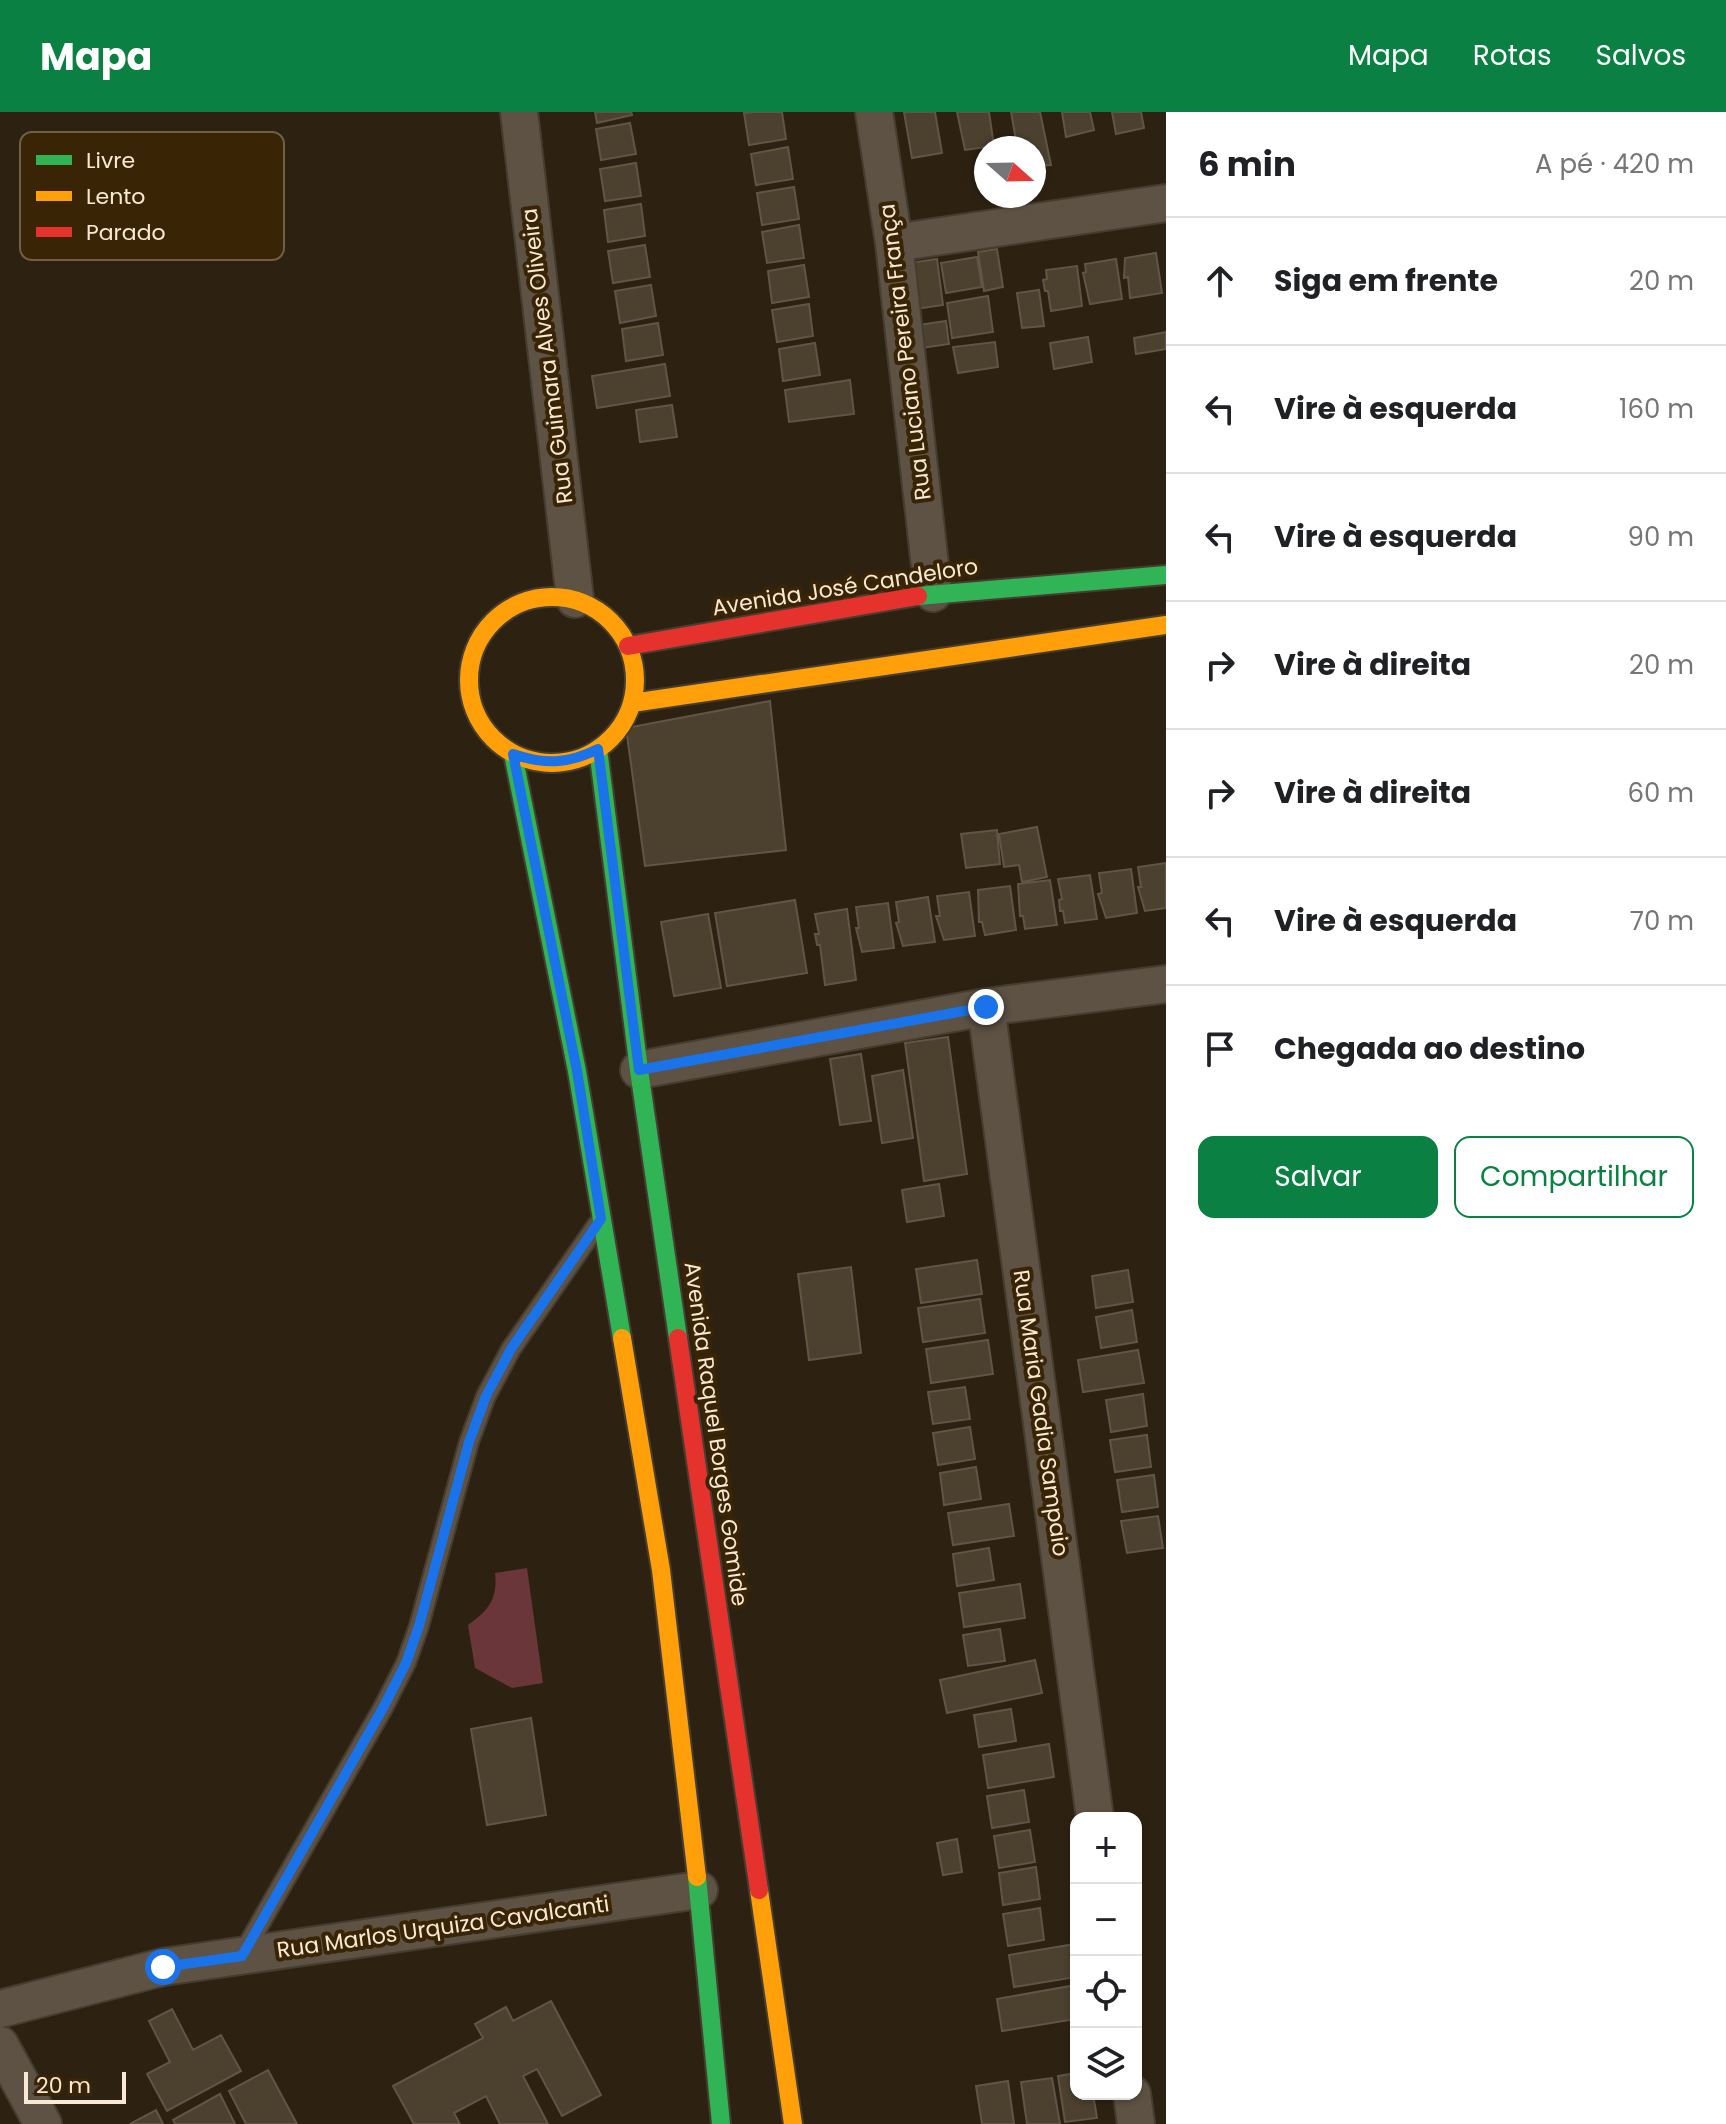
<!DOCTYPE html>
<html lang="pt">
<head>
<meta charset="utf-8">
<style>
	:root { --surface:#fff; --page:#f6f6f6; --text:#202124; --muted:#757577; --line:#e0e0e0; --accent:#0b8043 }
	body { margin:0; font-family:Poppins,sans-serif; background:var(--page); color:var(--text) }
	.controls { position:absolute; right:24px; bottom:24px; display:grid; overflow:hidden; border-radius:16px; box-shadow:0 2px 6px #0004 }
	.controls button { width:72px; height:72px; display:grid; place-items:center; padding:0; border:0; border-bottom:2px solid var(--line); background:var(--surface); color:var(--text); font:40px sans-serif }
	.compass { position:absolute; left:974px; top:24px; width:72px; height:72px; border-radius:50%; background:var(--surface); box-shadow:0 2px 6px #0004; rotate:110deg }
	.scale { position:absolute; left:24px; bottom:20px; width:102px; box-sizing:border-box; padding-left:8px; border:4px solid #f9e8d3; border-top:0; font-size:22px; line-height:28px; white-space:nowrap; color:#f9e8d3; -webkit-text-stroke:6px #392506; paint-order:stroke }
	.stop { position:absolute; width:24px; height:24px; margin:-18px; border:6px solid #1a73e8; border-radius:50%; background:#fff }
	.stop.end { background:#1a73e8; border-color:#fff; box-shadow:0 2px 8px #0008 }
	.list { margin:0; padding:0; list-style:none }
	h2 { display:flex; justify-content:space-between; align-items:center; height:104px; margin:0; padding:0 32px; font-size:34px }
	h2 small { font-size:26px; font-weight:400; color:var(--muted) }
	.list li { display:grid; grid-template-columns:52px 1fr auto; gap:24px; align-items:center; box-sizing:border-box; height:128px; padding:0 32px; border-top:2px solid var(--line) }
	.list b { display:block; font-size:30px; white-space:nowrap }
	.list em { font-size:26px; font-style:normal; color:var(--muted) }
	.actions { display:flex; gap:16px; padding:24px 32px }
	.actions a { flex:1; padding:18px 0; border:2px solid var(--accent); border-radius:16px; text-align:center; font-size:28px; color:var(--accent) }
	.actions .main { background:var(--accent); color:#fff }
	.icon { flex:none; width:44px; height:44px; fill:none; stroke:currentColor; stroke-width:2; stroke-linecap:round; stroke-linejoin:round }
	.map { position:relative; flex:none; width:1166px; height:2012px; overflow:hidden }
	header { display:flex; align-items:center; gap:48px; box-sizing:border-box; height:112px; padding:0 40px; background:var(--accent); color:#fff }
	header strong { font-size:38px }
	nav { display:flex; gap:44px; margin-inline-start:auto; font-size:28px }
	main { display:flex }
	aside { flex:1; background:var(--surface) }
	.map>svg:first-child { display:block }
	.green { fill:#6a363a }
	.building { fill:#4c412e; stroke:#605546; stroke-width:2 }
	.lines { fill:none; stroke-linecap:round; stroke-linejoin:round }
	.lane-casing { stroke:#463d31; stroke-width:22 }
	.street-casing { stroke:#463d31; stroke-width:40 }
	.fast-casing { stroke:#463d31; stroke-width:22 }
	.slow-casing { stroke:#463d31; stroke-width:22 }
	.jam-casing { stroke:#463d31; stroke-width:22 }
	.lane { stroke:#5d5244; stroke-width:18 }
	.street { stroke:#5d5244; stroke-width:36 }
	.fast { stroke:#30b455; stroke-width:18 }
	.slow { stroke:#ff9f0a; stroke-width:18 }
	.jam { stroke:#e5322d; stroke-width:18 }
	.route { stroke:#1a73e8; stroke-width:10 }
	.labels { text-anchor:middle; dominant-baseline:central; stroke-width:8; stroke-linejoin:round; paint-order:stroke }
	.street-label { font-size:22px; fill:#f9e8d3; stroke:#392506 }
	.key { fill:#392506; stroke:#736044; stroke-width:2 }
	.key-label { font-size:22px; fill:#f9e8d3 }
</style>
</head>
<body>
<header>
<strong>Mapa</strong>
<nav><a>Mapa</a><a>Rotas</a><a>Salvos</a></nav>
</header>
<main>
<div class="map">
<svg width="1166" height="2012" viewBox="0 0 1166 2012">
	<rect width="100%" height="100%" fill="#2d2212"/>
	<path class="green" d="M 527,1456 L 543,1571 L 512,1576 L 475,1556 L 468,1513 C 488,1499 498,1487 495,1461 Z"/>
	<path class="building" d="M 595,0 L 631,0 L 632,3 L 597,11 Z
		M 754,0 L 782,0 L 786,27 L 749,33 L 744,1 Z
		M 904,0 L 935,0 L 942,41 L 912,46 Z
		M 957,0 L 989,0 L 994,34 L 965,38 Z
		M 1011,0 L 1040,0 L 1051,53 L 1034,54 L 1034,36 L 1031,36 L 1030,32 L 1017,34 Z
		M 1062,0 L 1090,0 L 1094,18 L 1066,25 Z
		M 1112,0 L 1141,0 L 1144,16 L 1116,22 Z
		M 630,11 L 636,42 L 601,48 L 596,17 Z
		M 788,35 L 793,67 L 756,73 L 751,42 Z
		M 636,51 L 641,84 L 605,89 L 600,57 Z
		M 794,75 L 799,107 L 762,113 L 757,81 Z
		M 641,92 L 645,124 L 608,130 L 604,98 Z
		M 799,113 L 804,146 L 767,151 L 762,120 Z
		M 645,133 L 650,165 L 613,171 L 608,139 Z
		M 997,137 L 1003,175 L 984,179 L 978,140 Z
		M 1156,141 L 1162,181 L 1130,186 L 1128,165 L 1124,166 L 1125,146 Z
		M 977,145 L 982,175 L 946,181 L 941,151 Z
		M 937,147 L 943,193 L 915,197 L 909,151 Z
		M 1116,147 L 1122,187 L 1090,192 L 1083,161 L 1086,160 L 1085,152 Z
		M 804,153 L 809,185 L 772,191 L 768,159 Z
		M 1077,154 L 1082,194 L 1051,199 L 1048,179 L 1045,179 L 1043,168 L 1047,167 L 1046,158 Z
		M 651,173 L 656,204 L 620,211 L 615,179 Z
		M 1039,178 L 1044,214 L 1022,216 L 1017,181 Z
		M 988,184 L 993,220 L 952,226 L 947,191 Z
		M 809,192 L 813,224 L 777,230 L 772,198 Z
		M 946,209 L 949,232 L 921,236 L 918,213 Z
		M 658,211 L 663,243 L 626,249 L 622,217 Z
		M 1166,220 L 1166,237 L 1136,242 L 1134,226 Z
		M 1088,225 L 1092,250 L 1054,257 L 1050,231 Z
		M 995,230 L 998,255 L 958,261 L 953,235 Z
		M 815,231 L 820,263 L 783,269 L 779,237 Z
		M 665,252 L 670,284 L 597,296 L 592,264 Z
		M 850,268 L 854,302 L 789,310 L 785,278 Z
		M 672,293 L 677,325 L 640,330 L 636,298 Z
		M 770,589 L 786,738 L 645,754 L 626,616 Z
		M 1037,715 L 1047,765 L 1022,770 L 1019,753 L 1004,755 L 999,722 Z
		M 997,718 L 1000,752 L 966,756 L 961,722 Z
		M 1166,751 L 1166,796 L 1145,799 L 1138,775 L 1141,775 L 1138,755 Z
		M 1131,757 L 1137,801 L 1106,806 L 1098,782 L 1102,781 L 1099,761 Z
		M 1090,763 L 1097,807 L 1065,811 L 1063,799 L 1060,799 L 1059,788 L 1062,787 L 1058,767 Z
		M 1050,768 L 1057,813 L 1025,817 L 1023,804 L 1020,804 L 1018,772 Z
		M 1010,774 L 1016,818 L 985,823 L 982,810 L 979,810 L 978,778 Z
		M 969,780 L 975,824 L 944,828 L 936,804 L 940,804 L 937,784 Z
		M 928,785 L 935,830 L 903,834 L 896,811 L 899,810 L 896,790 Z
		M 795,788 L 807,861 L 727,874 L 715,801 Z
		M 888,791 L 894,836 L 862,840 L 856,816 L 859,816 L 856,795 Z
		M 847,797 L 856,868 L 825,873 L 820,833 L 817,833 L 815,822 L 819,822 L 815,802 Z
		M 708,802 L 721,876 L 674,884 L 661,810 Z
		M 948,925 L 967,1062 L 924,1069 L 905,931 Z
		M 861,942 L 871,1009 L 840,1013 L 830,947 Z
		M 903,958 L 913,1026 L 882,1031 L 872,964 Z
		M 939,1072 L 944,1104 L 907,1110 L 902,1078 Z
		M 977,1148 L 982,1182 L 921,1191 L 916,1157 Z
		M 851,1155 L 861,1241 L 809,1248 L 798,1162 Z
		M 1128,1158 L 1133,1190 L 1096,1196 L 1092,1164 Z
		M 980,1187 L 985,1221 L 923,1230 L 918,1196 Z
		M 1132,1198 L 1137,1230 L 1101,1236 L 1096,1205 Z
		M 988,1228 L 993,1262 L 931,1271 L 926,1237 Z
		M 1138,1238 L 1144,1271 L 1083,1280 L 1078,1248 Z
		M 965,1275 L 970,1307 L 933,1312 L 928,1280 Z
		M 1143,1282 L 1147,1314 L 1111,1320 L 1106,1288 Z
		M 970,1315 L 975,1347 L 938,1353 L 933,1321 Z
		M 1147,1323 L 1151,1355 L 1115,1360 L 1110,1328 Z
		M 976,1355 L 981,1387 L 944,1393 L 940,1361 Z
		M 1154,1363 L 1158,1395 L 1122,1400 L 1117,1368 Z
		M 1009,1392 L 1014,1424 L 953,1433 L 948,1401 Z
		M 1158,1404 L 1163,1436 L 1127,1441 L 1121,1409 Z
		M 989,1436 L 994,1468 L 957,1474 L 953,1442 Z
		M 1020,1472 L 1025,1506 L 964,1515 L 959,1481 Z
		M 1000,1517 L 1005,1549 L 968,1554 L 963,1523 Z
		M 1035,1548 L 1042,1581 L 947,1601 L 940,1568 Z
		M 1011,1597 L 1016,1629 L 979,1635 L 974,1603 Z
		M 531,1606 L 546,1703 L 487,1713 L 471,1617 Z
		M 1049,1632 L 1054,1665 L 988,1676 L 983,1643 Z
		M 1024,1678 L 1029,1710 L 992,1716 L 987,1684 Z
		M 1030,1718 L 1035,1750 L 999,1756 L 994,1724 Z
		M 957,1727 L 962,1760 L 943,1763 L 937,1731 Z
		M 1036,1755 L 1040,1787 L 1003,1793 L 999,1761 Z
		M 1040,1796 L 1044,1828 L 1008,1834 L 1003,1802 Z
		M 1075,1832 L 1076,1865 L 1014,1875 L 1009,1843 Z
		M 1076,1873 L 1076,1907 L 1002,1919 L 997,1887 Z
		M 551,1889 L 601,1983 L 562,2004 L 537,1957 L 523,1964 L 548,2012 L 500,2012 L 486,1984 L 454,2001 L 460,2012 L 414,2012 L 393,1974 L 483,1926 L 475,1912 L 506,1895 L 513,1909 Z
		M 172,1897 L 193,1938 L 221,1923 L 241,1959 L 167,1999 L 147,1962 L 170,1950 L 149,1909 Z
		M 268,1958 L 297,2012 L 246,2012 L 229,1979 Z
		M 1076,1961 L 1076,1982 L 1093,1982 L 1097,2006 L 1065,2010 L 1058,1964 Z
		M 1052,1966 L 1060,2012 L 1027,2012 L 1021,1970 Z
		M 1008,1969 L 1014,2012 L 982,2012 L 976,1974 Z
		M 220,1982 L 235,2012 L 175,2012 L 173,2008 Z
		M 156,1998 L 163,2012 L 130,2012 Z"/>
	<g class="lines">
		<defs>
			<path id="lane" d="M 242,1843 L 383,1596 L 406,1551 L 419,1514 L 469,1330 L 486,1284 L 511,1237 L 597,1113"/>
			<path id="street" d="M 519,0 L 575,487
				M 874,0 L 894,131 L 933,481
				M 894,131 L 1166,91
				M 986,895 L 1095,1706
				M 639,958 L 986,895 L 1166,872
				M 0,1897 L 163,1855 L 699,1778
				M 0,1933 L 43,2012
				M 1132,1982 L 1136,2012"/>
			<path id="fast" d="M 918,484 L 1166,463
				M 598,637 L 639,958 L 678,1226
				M 513,642 L 577,959 L 622,1226
				M 697,1765 L 721,2012"/>
			<path id="slow" d="M469 568a83 83 0 1 1 166 0a83 83 0 1 1-166 0Z
				M 632,591 L 1166,513
				M 622,1226 L 661,1458 L 697,1765
				M 759,1778 L 793,2012"/>
			<path id="jam" d="M 628,534 L 918,484
				M 678,1226 L 759,1778"/>
		</defs>
		<use href="#lane" class="lane-casing"/>
		<use href="#street" class="street-casing"/>
		<use href="#fast" class="fast-casing"/>
		<use href="#slow" class="slow-casing"/>
		<use href="#jam" class="jam-casing"/>
		<use href="#lane" class="lane"/>
		<use href="#street" class="street"/>
		<use href="#fast" class="fast"/>
		<use href="#slow" class="slow"/>
		<use href="#jam" class="jam"/>
	</g>
	<g class="lines">
		<path class="route" d="M 163,1855 L 242,1844 L 383,1596 L 406,1551 L 419,1514 L 469,1330 L 486,1284 L 511,1237 L 601,1107 L 577,959 L 513,642 C 545,653 568,652 598,637 L 639,958 L 986,895"/>
	</g>
	<g class="labels">
		<g class="street-label">
			<text transform="translate(905 240) rotate(-97)">Rua Luciano Pereira França</text>
			<text transform="translate(547 244) rotate(-97)">Rua Guimara Alves Oliveira</text>
			<text transform="translate(845 475) rotate(-9)">Avenida José Candeloro</text>
			<text transform="translate(1041 1301) rotate(82)">Rua Maria Gadia Sampaio</text>
			<text transform="translate(716 1322) rotate(82)">Avenida Raquel Borges Gomide</text>
			<text transform="translate(443 1815) rotate(-8)">Rua Marlos Urquiza Cavalcanti</text>
		</g>
	</g>
	<rect x="20" y="20" width="264" height="128" rx="12" class="key"/>
	<rect x="36" y="43" width="36" height="10" fill="#30b455"/>
	<rect x="36" y="79" width="36" height="10" fill="#ff9f0a"/>
	<rect x="36" y="115" width="36" height="10" fill="#e5322d"/>
	<g class="key-label">
		<text x="86" y="56">Livre</text>
		<text x="86" y="92">Lento</text>
		<text x="86" y="128">Parado</text>
	</g>
</svg>
<div class="controls">
<button>+</button>
<button>−</button>
<button><svg class="icon" aria-label="locate" viewBox="0 0 24 24"><circle cx="12" cy="12" r="6"/><path d="M12 2v4M12 18v4M2 12h4M18 12h4"/></svg></button>
<button><svg class="icon" aria-label="layers" viewBox="0 0 24 24"><path d="M12 4l9 5-9 5-9-5zM3 14l9 5 9-5"/></svg></button>
</div>
<svg class="compass" viewBox="-18 -18 36 36"><path d="M0-13l5 13h-10z" fill="#e53935"/><path d="M0 13l5-13h-10z" fill="#757577"/></svg>
<div class="scale">20 m</div>
<div class="stop" style="left:163px;top:1855px"></div>
<div class="stop end" style="left:986px;top:895px"></div>
</div>
<aside>
<h2>6 min<small>A pé · 420 m</small></h2>
<ul class="list">
<li><svg class="icon" aria-label="ahead" viewBox="0 0 24 24"><path d="M12 20V5M6 11l6-6 6 6"/></svg><div><b>Siga em frente</b></div><em>20 m</em></li>
<li><svg class="icon" aria-label="left" viewBox="0 0 24 24"><path d="M17 20v-9H6M10 6l-5 5 5 5"/></svg><div><b>Vire à esquerda</b></div><em>160 m</em></li>
<li><svg class="icon" aria-label="left" viewBox="0 0 24 24"><path d="M17 20v-9H6M10 6l-5 5 5 5"/></svg><div><b>Vire à esquerda</b></div><em>90 m</em></li>
<li><svg class="icon" aria-label="right" viewBox="0 0 24 24"><path d="M7 20v-9h11M14 6l5 5-5 5"/></svg><div><b>Vire à direita</b></div><em>20 m</em></li>
<li><svg class="icon" aria-label="right" viewBox="0 0 24 24"><path d="M7 20v-9h11M14 6l5 5-5 5"/></svg><div><b>Vire à direita</b></div><em>60 m</em></li>
<li><svg class="icon" aria-label="left" viewBox="0 0 24 24"><path d="M17 20v-9H6M10 6l-5 5 5 5"/></svg><div><b>Vire à esquerda</b></div><em>70 m</em></li>
<li><svg class="icon" aria-label="arrive" viewBox="0 0 24 24"><path d="M6 21V4h12l-3 4 3 4H6"/></svg><div><b>Chegada ao destino</b></div></li>
</ul>
<div class="actions"><a class="main">Salvar</a><a>Compartilhar</a></div>
</aside>
</main>
</body>
</html>
